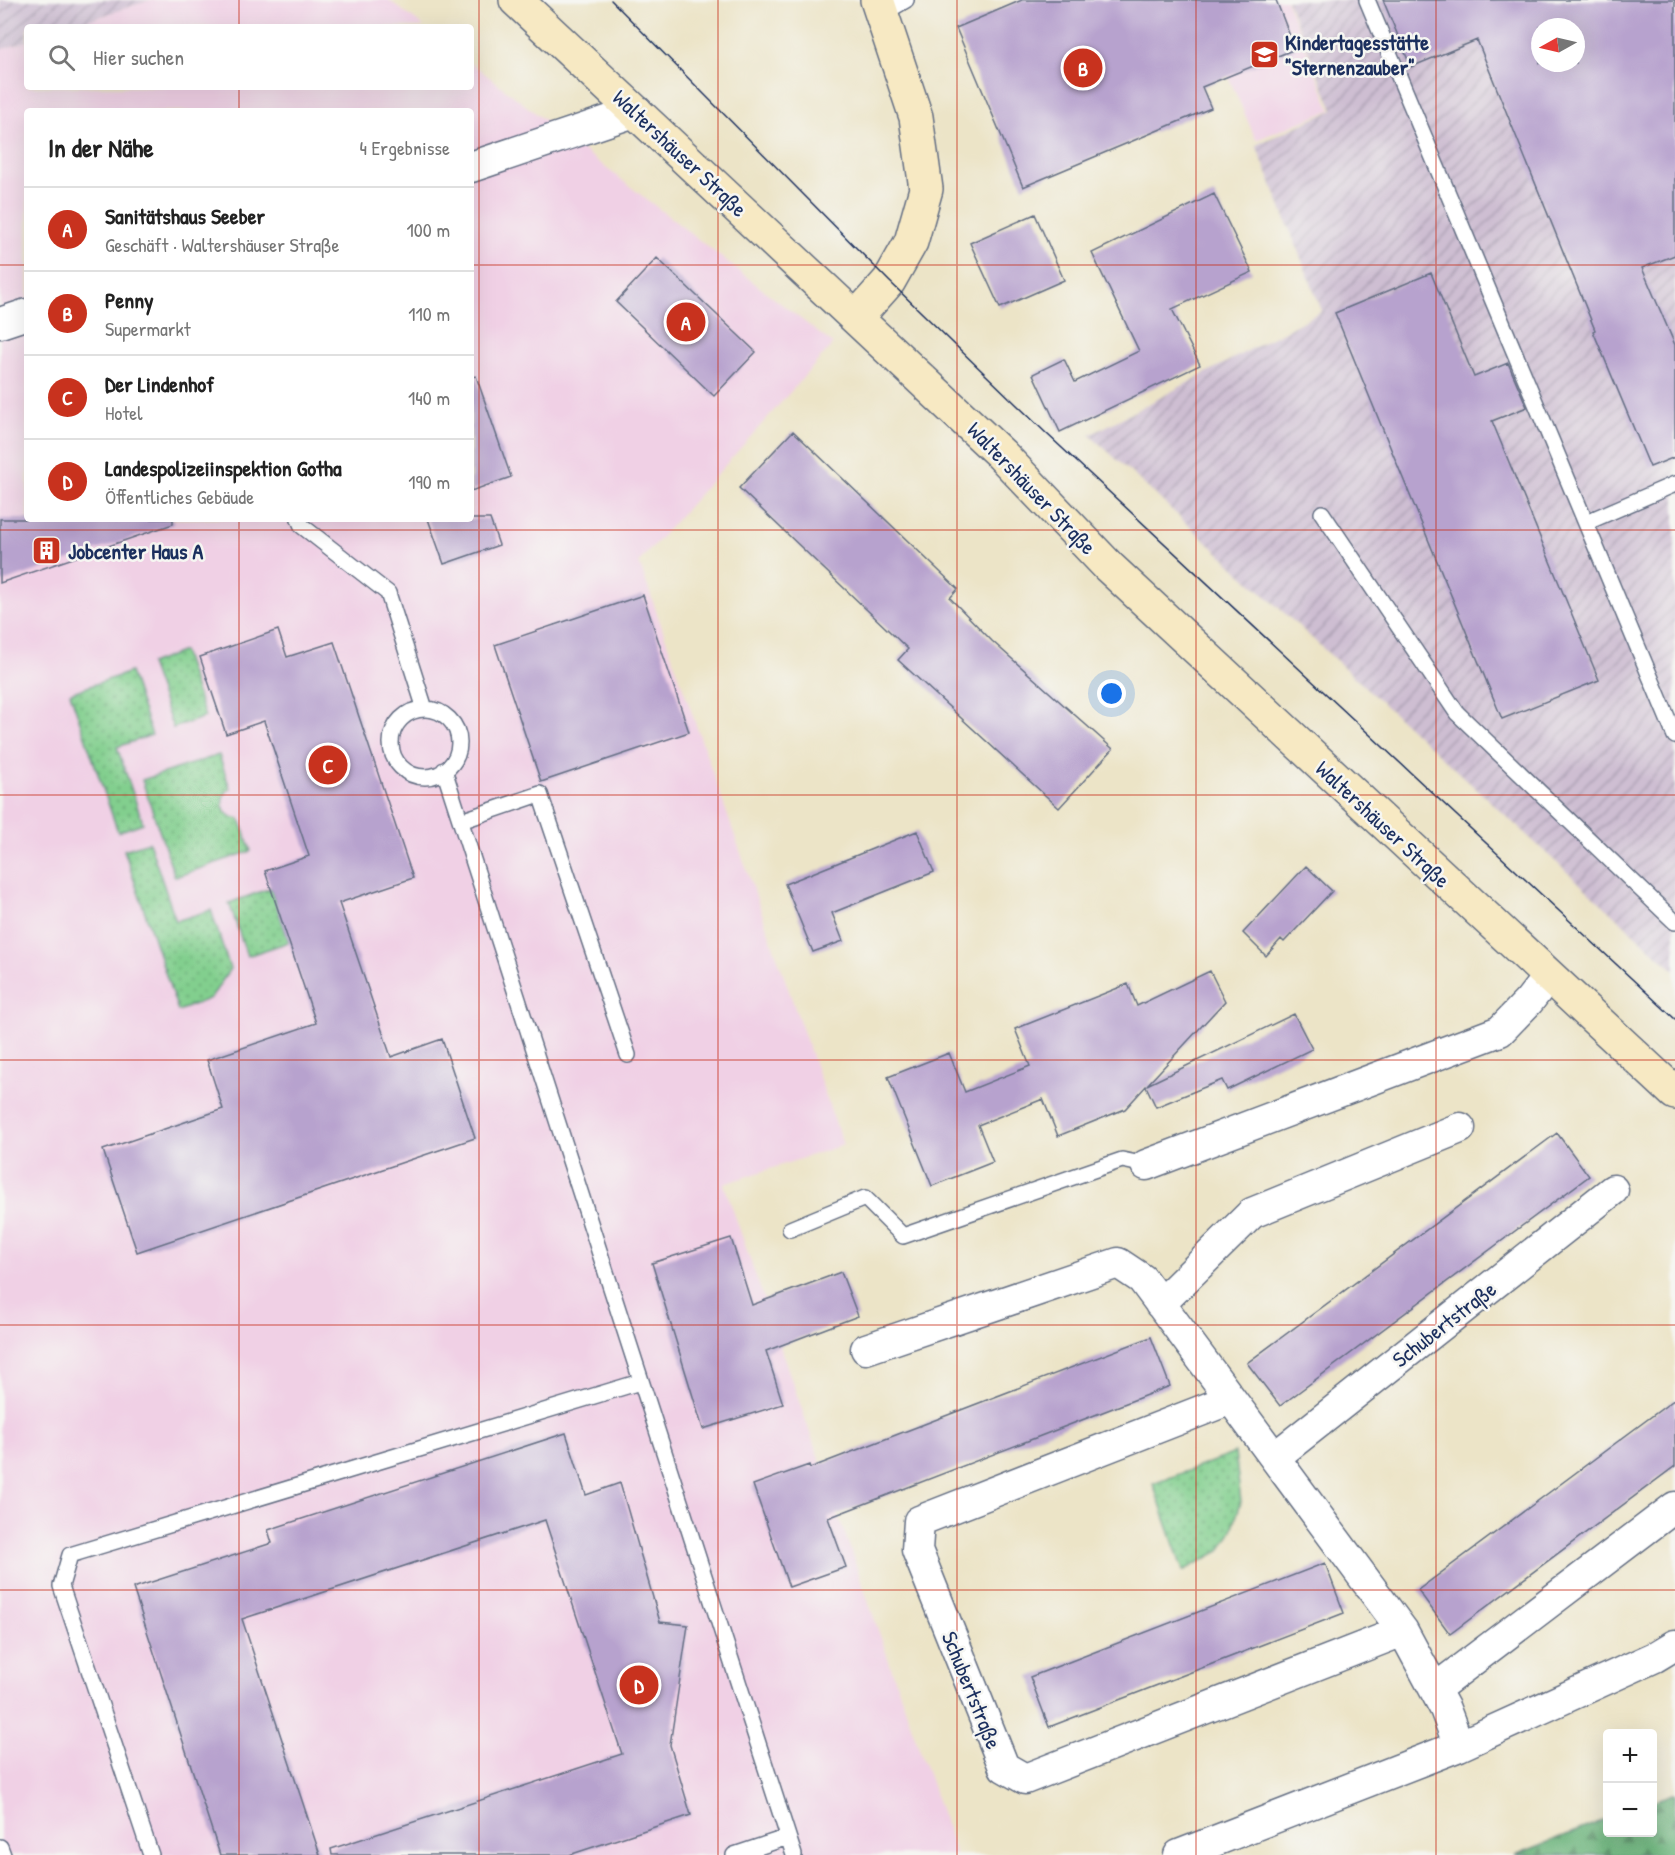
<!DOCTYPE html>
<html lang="de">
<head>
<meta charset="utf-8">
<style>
	:root { --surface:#fff; --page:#f6f6f6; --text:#222; --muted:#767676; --line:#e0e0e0; --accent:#c8321e }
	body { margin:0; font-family:"Patrick Hand",sans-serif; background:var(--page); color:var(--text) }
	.controls { position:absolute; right:18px; bottom:18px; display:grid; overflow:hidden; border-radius:6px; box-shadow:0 6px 24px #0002 }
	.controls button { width:54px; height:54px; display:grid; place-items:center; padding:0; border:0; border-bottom:2px solid var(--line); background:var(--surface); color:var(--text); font:30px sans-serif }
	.compass { position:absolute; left:1531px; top:18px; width:54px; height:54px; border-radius:50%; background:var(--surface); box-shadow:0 6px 24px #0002; rotate:262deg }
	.you { position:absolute; left:1112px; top:694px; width:21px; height:21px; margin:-15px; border:4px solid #fff; border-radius:50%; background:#1a73e8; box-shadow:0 0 0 9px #1a73e833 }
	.badge { display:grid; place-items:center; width:39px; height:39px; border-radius:50%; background:var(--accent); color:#fff; font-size:20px; font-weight:700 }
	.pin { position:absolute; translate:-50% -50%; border:3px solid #fff; box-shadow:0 2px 6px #0006 }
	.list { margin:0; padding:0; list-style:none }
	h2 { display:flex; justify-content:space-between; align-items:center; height:78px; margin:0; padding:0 24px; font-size:26px }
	h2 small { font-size:20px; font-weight:400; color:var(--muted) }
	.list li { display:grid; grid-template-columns:39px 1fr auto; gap:18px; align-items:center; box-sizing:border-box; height:84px; padding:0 24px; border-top:2px solid var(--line) }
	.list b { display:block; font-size:22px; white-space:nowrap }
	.list p { margin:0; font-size:20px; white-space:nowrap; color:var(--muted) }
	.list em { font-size:20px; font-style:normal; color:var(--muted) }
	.icon { flex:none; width:33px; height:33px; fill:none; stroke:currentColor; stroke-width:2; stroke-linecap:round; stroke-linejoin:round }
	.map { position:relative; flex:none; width:1675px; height:1855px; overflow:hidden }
	.search { position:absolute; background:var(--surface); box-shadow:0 6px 24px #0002; left:24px; top:24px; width:450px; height:66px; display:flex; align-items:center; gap:15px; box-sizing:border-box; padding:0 21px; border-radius:6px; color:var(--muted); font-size:22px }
	.panel { position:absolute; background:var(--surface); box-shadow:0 6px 24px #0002; left:24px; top:108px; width:450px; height:414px; border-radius:6px }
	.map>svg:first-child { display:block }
	.built { fill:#f0d0e5; fill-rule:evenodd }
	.industrial { fill:url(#industrial-furrows); fill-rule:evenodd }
	.grass { fill:url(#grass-dots); stroke:#4e7f76; stroke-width:1.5 }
	.forest { fill:url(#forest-firs); stroke:#42706c; stroke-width:1.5 }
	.building { fill:#b7a2ce; fill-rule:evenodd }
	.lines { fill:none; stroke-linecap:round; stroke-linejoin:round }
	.lane-casing { stroke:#646e83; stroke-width:18 }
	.street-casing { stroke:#646e83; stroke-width:33 }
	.secondary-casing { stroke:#646e83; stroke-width:36 }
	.lane { stroke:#fff; stroke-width:15 }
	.street { stroke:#fff; stroke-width:30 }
	.secondary { stroke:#f7e9c3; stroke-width:33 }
	.tram { stroke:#1b2f5e; stroke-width:1.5 }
	.grid { fill:none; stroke:#c8321e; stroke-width:1.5; stroke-opacity:0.55 }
	.labels { text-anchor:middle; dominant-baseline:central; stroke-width:5; stroke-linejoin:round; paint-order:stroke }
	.poi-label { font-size:22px; font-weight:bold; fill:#1b2f5e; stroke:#f6f6f2; text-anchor:start }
	.street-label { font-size:22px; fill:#1b2f5e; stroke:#f6f6f2 }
</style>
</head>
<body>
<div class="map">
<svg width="1675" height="1855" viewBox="0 0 1675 1855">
	<defs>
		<pattern id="industrial-furrows" width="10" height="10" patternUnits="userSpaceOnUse" patternTransform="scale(1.5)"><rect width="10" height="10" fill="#cebed2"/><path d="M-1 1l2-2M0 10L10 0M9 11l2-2" fill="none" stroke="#a69bae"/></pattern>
		<pattern id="grass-dots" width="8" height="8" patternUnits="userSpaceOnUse" patternTransform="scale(1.5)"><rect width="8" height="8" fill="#82cf8e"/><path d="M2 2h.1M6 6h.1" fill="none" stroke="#6aa877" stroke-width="1.8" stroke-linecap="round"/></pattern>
		<pattern id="forest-firs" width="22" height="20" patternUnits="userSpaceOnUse" patternTransform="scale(1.5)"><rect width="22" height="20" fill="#69b279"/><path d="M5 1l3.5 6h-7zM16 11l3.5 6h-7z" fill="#569166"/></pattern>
	</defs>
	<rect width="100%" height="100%" fill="#f6f6f2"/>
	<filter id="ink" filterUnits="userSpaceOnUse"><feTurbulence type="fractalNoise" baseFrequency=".0167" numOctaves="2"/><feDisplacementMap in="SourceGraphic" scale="12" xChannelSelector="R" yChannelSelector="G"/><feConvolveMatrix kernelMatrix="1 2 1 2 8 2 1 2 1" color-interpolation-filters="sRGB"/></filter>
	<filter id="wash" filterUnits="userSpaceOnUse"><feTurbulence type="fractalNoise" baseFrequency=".008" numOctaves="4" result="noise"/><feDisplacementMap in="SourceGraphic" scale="24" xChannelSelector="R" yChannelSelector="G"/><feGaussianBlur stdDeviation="1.35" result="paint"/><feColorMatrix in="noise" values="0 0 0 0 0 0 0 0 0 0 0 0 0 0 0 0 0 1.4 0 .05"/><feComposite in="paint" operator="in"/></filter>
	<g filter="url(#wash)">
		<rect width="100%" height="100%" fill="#ece4c7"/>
		<path class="built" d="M 150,0 L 389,0 L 424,27 L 68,27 Z
			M 1195,0 L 1286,0 L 1331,110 L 1256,140 Z
			M 27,41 L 27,87 L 471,87 L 471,63 L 833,344 L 639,562 L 843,1145 L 724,1184 L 956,1855 L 0,1855 L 0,50 ZM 27,111 L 471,111 L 471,519 L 27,519 Z"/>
		<path class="industrial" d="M 0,0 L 150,0 L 68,27 L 27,27 L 27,41 L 0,50 Z
			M 1287,0 L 1675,0 L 1675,971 L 1090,435 L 1322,311 L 1256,145 L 1333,110 ZM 1540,27 L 1576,27 L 1576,63 L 1540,63 Z"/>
		<path class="grass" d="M 183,651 L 205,717 L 173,728 L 150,664 Z
			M 130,672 L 152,735 L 117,747 L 143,823 L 118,832 L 70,693 Z
			M 219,755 L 230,788 C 217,800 222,817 240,819 L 251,851 L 175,877 L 142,780 Z
			M 149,842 L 176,921 L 211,910 L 230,969 L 211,998 L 178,1011 L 124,850 Z
			M 271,888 L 289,942 L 247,956 L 229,903 Z
			M 1235,1453 L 1241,1502 L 1232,1530 L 1220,1551 L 1183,1571 L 1153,1484 Z"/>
		<path class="forest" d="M 1675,1793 L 1675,1855 L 1515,1855 L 1607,1819 L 1608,1832 L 1652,1832 L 1653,1801 Z"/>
		<g id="blocks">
			<path class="building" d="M 1022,0 L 1276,0 L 1295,49 L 1202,87 L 1211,108 L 1023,187 L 956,28 Z
				M 1383,0 L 1675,0 L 1675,255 L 1642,268 L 1675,345 L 1675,457 L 1650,467 L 1593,331 L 1595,330 L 1477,40 L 1411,67 ZM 1540,27 L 1576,27 L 1576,63 L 1540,63 Z
				M 1214,194 L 1252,272 L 1172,309 L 1200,365 L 1060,432 L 1033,374 L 1064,359 L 1075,382 L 1139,351 L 1092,253 Z
				M 1035,214 L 1064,280 L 1000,308 L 970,243 Z
				M 657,258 L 756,352 L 714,396 L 616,302 Z
				M 1431,273 L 1474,377 L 1508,363 L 1527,407 L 1492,421 L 1599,680 L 1502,719 L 1335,313 Z
				M 476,376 L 511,477 L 471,491 L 471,377 Z
				M 793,431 L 958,589 L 950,598 L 992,641 L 1113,749 L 1059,808 L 898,660 L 908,649 L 739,488 Z
				M 0,519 L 173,519 L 173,524 L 0,583 Z
				M 428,519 L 490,519 L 499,545 L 444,564 Z
				M 643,595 L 689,732 L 541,782 L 495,645 Z
				M 278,630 L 287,657 L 334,642 L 413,878 L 339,903 L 391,1057 L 442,1039 L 475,1138 L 137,1252 L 103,1150 L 223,1109 L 207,1060 L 316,1023 L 265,871 L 309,856 L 264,721 L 226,734 L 200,657 Z
				M 917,831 L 934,872 L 832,913 L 843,941 L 813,952 L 785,884 Z
				M 1306,866 L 1332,891 L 1284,942 L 1281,939 L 1266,956 L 1243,933 Z
				M 1210,971 L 1225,1001 L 1147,1085 L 1294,1014 L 1312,1049 L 1227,1090 L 1222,1080 L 1156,1107 L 1146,1086 L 1125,1109 L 1058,1136 L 1043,1099 L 978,1125 L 993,1162 L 932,1186 L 888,1077 L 949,1053 L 965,1092 L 1030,1066 L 1015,1029 L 1128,984 L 1137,1006 Z
				M 1557,1133 L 1589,1176 L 1280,1406 L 1247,1363 Z
				M 731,1238 L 752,1305 L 841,1272 L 858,1316 L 766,1351 L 783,1404 L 703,1429 L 652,1263 Z
				M 1151,1337 L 1170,1386 L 828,1518 L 846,1567 L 789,1587 L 753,1485 L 809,1465 L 810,1468 Z
				M 1675,1399 L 1675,1466 L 1450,1634 L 1418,1590 Z
				M 566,1433 L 586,1495 L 620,1483 L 660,1622 L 688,1625 L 670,1745 L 691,1815 L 569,1855 L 332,1855 L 331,1849 L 622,1754 L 545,1520 L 242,1619 L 320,1855 L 220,1855 L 133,1588 L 272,1543 L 268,1530 Z
				M 1325,1563 L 1344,1613 L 1049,1727 L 1030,1677 Z"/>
		</g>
	</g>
	<g filter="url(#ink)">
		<use href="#blocks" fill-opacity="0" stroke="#646e83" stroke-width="1.5"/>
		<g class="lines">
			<defs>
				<path id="lane" d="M 1367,0 L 1675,736
					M 882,14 L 906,0
					M 1322,513 L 1457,713 L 1675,922
					M 299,519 L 302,526 L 388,593 L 425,709
					M 1587,522 L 1675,484
					M391 743a34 34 0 1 1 68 0a34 34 0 1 1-68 0Z
					M 444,770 L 794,1855
					M 461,821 L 540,794 L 628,1055
					M 790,1229 L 865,1198 L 903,1236 L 1122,1160 L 1146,1165
					M 0,1847 L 3,1855
					M 151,1855 L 61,1586 L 70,1555 L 640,1382
					M 734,1855 L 788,1837"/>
				<path id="street" d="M 471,167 L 637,111
					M 0,323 L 27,314
					M 1146,1165 L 1500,1031 L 1529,1001 L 1549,975
					M 1160,1304 L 1252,1213 L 1460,1128
					M 866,1349 L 1118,1263 L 1142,1279 L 1403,1631 L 1445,1709 L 1459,1746
					M 1231,1399 L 919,1521 L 917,1550 L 1004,1767 L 1025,1779 L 1403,1631
					M 1275,1457 L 1613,1190
					M 1435,1689 L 1675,1507
					M 1179,1855 L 1459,1746 L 1655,1657 L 1675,1645"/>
				<path id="secondary" d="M 516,0 L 1001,454 L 1109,567 L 1675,1093
					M 856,318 L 889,281 L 911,242 L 926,189 L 916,117 L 877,0"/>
			</defs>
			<use href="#lane" class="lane-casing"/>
			<use href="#street" class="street-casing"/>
			<use href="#secondary" class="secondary-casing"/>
			<use href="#lane" class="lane"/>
			<use href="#street" class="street"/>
			<use href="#secondary" class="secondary"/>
			<path class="tram" d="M 611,0 L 889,281 L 1047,434 L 1675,1019"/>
		</g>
	</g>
	<path class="grid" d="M 239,0 L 239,27M 479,0 L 479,1855M 718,0 L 718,1855M 957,0 L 957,1855M 1196,0 L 1196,1855M 1436,0 L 1436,1855M 239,87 L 239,111M 0,265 L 27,265M 471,265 L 1675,265M 239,519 L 239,1855M 0,530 L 1675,530M 0,795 L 1675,795M 0,1060 L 1675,1060M 0,1325 L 1675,1325M 0,1590 L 1675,1590"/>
	<defs>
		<symbol id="school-square" viewBox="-11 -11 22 22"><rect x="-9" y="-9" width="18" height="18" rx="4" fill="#c8321e" stroke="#f6f6f2"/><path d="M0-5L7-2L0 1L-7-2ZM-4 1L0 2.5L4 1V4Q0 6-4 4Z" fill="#fff"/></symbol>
		<symbol id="building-square" viewBox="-11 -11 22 22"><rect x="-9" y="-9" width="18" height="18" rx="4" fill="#c8321e" stroke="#f6f6f2"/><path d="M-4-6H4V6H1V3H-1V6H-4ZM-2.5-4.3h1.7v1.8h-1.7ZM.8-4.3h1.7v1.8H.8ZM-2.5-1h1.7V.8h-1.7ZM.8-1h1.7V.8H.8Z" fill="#fff"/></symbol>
	</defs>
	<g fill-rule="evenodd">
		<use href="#school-square" x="1248" y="38" width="33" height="33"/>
		<use href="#building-square" x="30" y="534" width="33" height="33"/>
	</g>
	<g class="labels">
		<g class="poi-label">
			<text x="1285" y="42">Kindertagesstätte<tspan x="1285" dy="25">"Sternenzauber"</tspan></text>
			<text x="68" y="551">Jobcenter Haus A</text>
		</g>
		<g class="street-label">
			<text transform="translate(680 153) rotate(43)">Waltershäuser Straße</text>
			<text transform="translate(1032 488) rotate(46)">Waltershäuser Straße</text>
			<text transform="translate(1383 824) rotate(43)">Waltershäuser Straße</text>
			<text transform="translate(1444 1324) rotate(-38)">Schubertstraße</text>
			<text transform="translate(972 1690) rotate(68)">Schubertstraße</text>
		</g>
	</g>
</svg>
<div class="controls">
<button>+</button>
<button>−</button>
</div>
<svg class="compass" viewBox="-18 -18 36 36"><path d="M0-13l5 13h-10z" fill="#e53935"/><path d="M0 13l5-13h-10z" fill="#767676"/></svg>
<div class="you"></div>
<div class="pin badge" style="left:686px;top:322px">A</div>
<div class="pin badge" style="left:1083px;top:68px">B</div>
<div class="pin badge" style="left:328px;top:765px">C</div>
<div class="pin badge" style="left:639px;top:1685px">D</div>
<div class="search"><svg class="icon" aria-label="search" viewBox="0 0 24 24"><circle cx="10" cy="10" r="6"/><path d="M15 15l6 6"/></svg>Hier suchen</div>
<section class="panel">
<h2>In der Nähe<small>4 Ergebnisse</small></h2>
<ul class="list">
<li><span class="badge">A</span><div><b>Sanitätshaus Seeber</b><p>Geschäft · Waltershäuser Straße</p></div><em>100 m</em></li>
<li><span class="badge">B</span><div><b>Penny</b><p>Supermarkt</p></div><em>110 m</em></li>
<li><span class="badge">C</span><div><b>Der Lindenhof</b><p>Hotel</p></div><em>140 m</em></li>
<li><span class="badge">D</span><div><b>Landespolizeiinspektion Gotha</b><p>Öffentliches Gebäude</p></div><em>190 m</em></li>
</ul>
</section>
</div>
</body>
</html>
